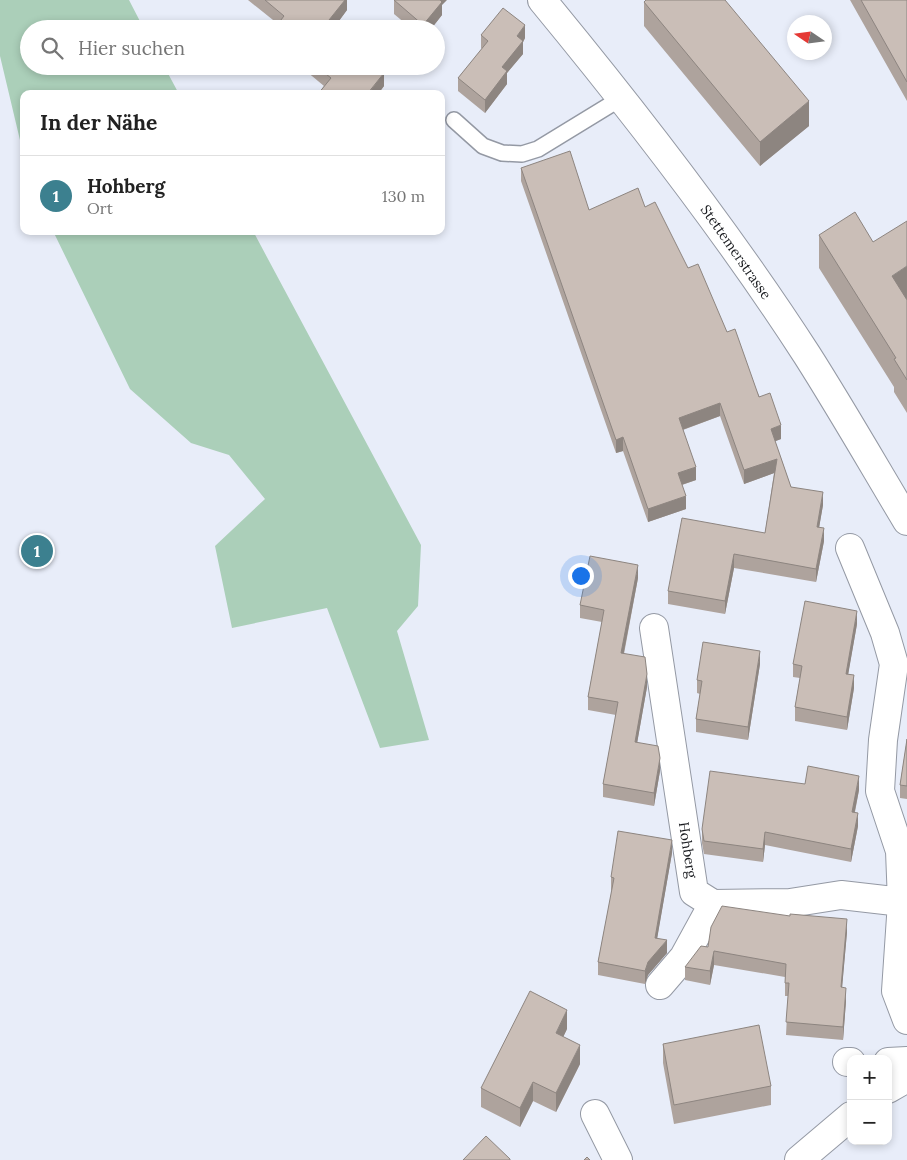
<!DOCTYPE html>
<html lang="de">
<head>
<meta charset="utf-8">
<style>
	:root { --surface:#fff; --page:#f6f6f6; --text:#222; --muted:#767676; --line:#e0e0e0; --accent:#3c808f }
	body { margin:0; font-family:Lora,serif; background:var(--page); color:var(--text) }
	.controls { position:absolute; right:15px; bottom:15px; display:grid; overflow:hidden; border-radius:10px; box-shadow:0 2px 8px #0003 }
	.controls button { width:45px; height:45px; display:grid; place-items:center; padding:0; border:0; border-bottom:1px solid var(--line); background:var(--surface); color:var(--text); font:25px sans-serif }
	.compass { position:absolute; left:787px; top:15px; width:45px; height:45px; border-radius:50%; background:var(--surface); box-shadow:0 2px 8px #0003; rotate:283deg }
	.you { position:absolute; left:580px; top:575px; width:18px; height:18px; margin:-12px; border:4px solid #fff; border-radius:50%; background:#1a73e8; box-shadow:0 0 0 8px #1a73e833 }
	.badge { display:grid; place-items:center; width:32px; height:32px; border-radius:50%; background:var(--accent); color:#fff; font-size:16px; font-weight:700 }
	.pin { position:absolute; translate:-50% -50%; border:2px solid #fff; box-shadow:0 1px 5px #0006 }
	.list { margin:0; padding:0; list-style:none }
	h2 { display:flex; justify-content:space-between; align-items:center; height:65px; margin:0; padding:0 20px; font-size:21px }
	h2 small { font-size:16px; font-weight:400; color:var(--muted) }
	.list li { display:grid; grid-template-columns:32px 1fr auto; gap:15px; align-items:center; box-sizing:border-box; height:80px; padding:0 20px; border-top:1px solid var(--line) }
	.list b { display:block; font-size:19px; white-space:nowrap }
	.list p { margin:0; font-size:16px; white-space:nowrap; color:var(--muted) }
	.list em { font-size:16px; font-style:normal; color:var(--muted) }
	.icon { flex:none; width:28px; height:28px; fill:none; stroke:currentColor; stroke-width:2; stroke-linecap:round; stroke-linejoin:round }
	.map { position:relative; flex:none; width:907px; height:1160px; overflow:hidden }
	.search { position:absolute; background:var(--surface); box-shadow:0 2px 8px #0003; left:20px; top:20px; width:425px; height:55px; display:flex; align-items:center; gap:12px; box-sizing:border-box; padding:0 18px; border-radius:28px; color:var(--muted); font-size:19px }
	.panel { position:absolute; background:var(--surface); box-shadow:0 2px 8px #0003; left:20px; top:90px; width:425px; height:145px; border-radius:10px }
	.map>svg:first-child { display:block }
	.green { fill:#abcfb9 }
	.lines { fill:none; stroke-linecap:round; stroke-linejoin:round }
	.lane-casing { stroke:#9499a4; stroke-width:18 }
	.street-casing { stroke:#9499a4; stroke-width:30 }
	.lane { stroke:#fff; stroke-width:15 }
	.street { stroke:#fff; stroke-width:28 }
	.wall { fill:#aea39d }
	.shaded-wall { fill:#8d8580 }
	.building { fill:#cabeb7; stroke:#8d8580 }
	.labels { text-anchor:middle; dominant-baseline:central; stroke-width:4; stroke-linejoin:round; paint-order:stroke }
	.street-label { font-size:14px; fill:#181a1e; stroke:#fff }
</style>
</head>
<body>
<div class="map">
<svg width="907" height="1160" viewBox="0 0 907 1160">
	<rect width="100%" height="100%" fill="#e8edf9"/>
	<path class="green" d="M 0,0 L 129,0 L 144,29 L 29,29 L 29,66 L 164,66 L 179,94 L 24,94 L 24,157 L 0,56 Z
		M 53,231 L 253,231 L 421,545 L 418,606 L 397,631 L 429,740 L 380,748 L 327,608 L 232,628 L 215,546 L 265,499 L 229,455 L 191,443 L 130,389 Z"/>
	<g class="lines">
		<defs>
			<path id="lane" d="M 454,120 L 483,146 L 502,153 L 522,154 L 538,149 L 623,97"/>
			<path id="street" d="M 542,0 C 636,114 727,231 807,355 C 842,410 874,466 907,521
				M 850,548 L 885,633 L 894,664 L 883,740 L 880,791 L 900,851 L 902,902 L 896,991 L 907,1020
				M 654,628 L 694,892 L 713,904 L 790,903 L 841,895 L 902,902
				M 660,985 L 684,957 L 713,904
				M 847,1062 L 851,1062
				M 888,1062 L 907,1061
				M 888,1089 L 907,1078
				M 595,1114 L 618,1160
				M 799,1160 L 851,1116"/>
		</defs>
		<use href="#lane" class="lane-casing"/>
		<use href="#street" class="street-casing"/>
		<use href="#lane" class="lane"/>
		<use href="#street" class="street"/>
	</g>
	<path class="wall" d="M 248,0 L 347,0 L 347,10 L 333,29 L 274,29 L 278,24 Z
		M 394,0 L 442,5 L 442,15 L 431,29 L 412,29 L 394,14 Z
		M 850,0 L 907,0 L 907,101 Z
		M 644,2 L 809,126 L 760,166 L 644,26 Z
		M 481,35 L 525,38 L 523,42 L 523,54 L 507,73 L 507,84 L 485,113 L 458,91 L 458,78 L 482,49 L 481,48 Z
		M 300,66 L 376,66 L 384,86 L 378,94 L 318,94 L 324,86 Z
		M 521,168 L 589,210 L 645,207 L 688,268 L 727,332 L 781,439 L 775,441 L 791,487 L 823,505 L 819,527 L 824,541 L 816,582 L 734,568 L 725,614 L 668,604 L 668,591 L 765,533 L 774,473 L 744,484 L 720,416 L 683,430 L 696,480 L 682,485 L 686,509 L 648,522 L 623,451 L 616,453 L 521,181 Z
		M 819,235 L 873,242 L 907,300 L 907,413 L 894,392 L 894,387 L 819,268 Z
		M 638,578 L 624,654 L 647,687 L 637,743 L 660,771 L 654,806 L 603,797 L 603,784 L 616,715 L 588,710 L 588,697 L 602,622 L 580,618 L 580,605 Z
		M 857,624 L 848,674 L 854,688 L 847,730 L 795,721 L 795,707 L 800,678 L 793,677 L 793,664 Z
		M 760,664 L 748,740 L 696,732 L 696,719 L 700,694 L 697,693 L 697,680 Z
		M 907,739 L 907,799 L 900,798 L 900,785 Z
		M 805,784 L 859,790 L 855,812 L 858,826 L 851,862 L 765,845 L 763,862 L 704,854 L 702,843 L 702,829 Z
		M 672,853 L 657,938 L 667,953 L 648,975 L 645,984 L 598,975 L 598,962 L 612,890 L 611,890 L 611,877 Z
		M 847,932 L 842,987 L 846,1001 L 843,1040 L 786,1035 L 788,996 L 785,996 L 785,977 L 714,965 L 710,985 L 685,980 L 685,967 L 708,947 Z
		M 567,1029 L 563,1037 L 580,1064 L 556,1112 L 533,1101 L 520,1127 L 481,1107 L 481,1088 Z
		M 663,1044 L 771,1086 L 771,1105 L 674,1124 L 663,1063 Z"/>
	<path class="shaded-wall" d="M 345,0 L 347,0 L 347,10 L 333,29 L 325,29 L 325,25 Z
		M 437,0 L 447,0 L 442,5 L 442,15 L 431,29 L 423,29 L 423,25 Z
		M 525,25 L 525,38 L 523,42 L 523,54 L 507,73 L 507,84 L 485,113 L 485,100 L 502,67 L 517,36 Z
		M 384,73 L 384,86 L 378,94 L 368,94 Z
		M 809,101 L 809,126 L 760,166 L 760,142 Z
		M 907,266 L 907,299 L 892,308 L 892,276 Z
		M 720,403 L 720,416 L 679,431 L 679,418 Z
		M 781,425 L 781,439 L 771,443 L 771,429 Z
		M 623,437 L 623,451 L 616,453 L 616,440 Z
		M 777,459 L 777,472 L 744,484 L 744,470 Z
		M 696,467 L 696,480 L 678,486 L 678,473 Z
		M 823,492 L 823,505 L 817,540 L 817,527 Z
		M 686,496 L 686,509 L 648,522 L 648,509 Z
		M 824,528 L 824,541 L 816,582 L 816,569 Z
		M 734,554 L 734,568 L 725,614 L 725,601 Z
		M 638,565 L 638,578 L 621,667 L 621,653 Z
		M 857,611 L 857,624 L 846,687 L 846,674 Z
		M 760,651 L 760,664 L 748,740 L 748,727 Z
		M 647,674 L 647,687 L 635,755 L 635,742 Z
		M 854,675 L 854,688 L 847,730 L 847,717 Z
		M 660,758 L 660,771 L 654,806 L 654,793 Z
		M 859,776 L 859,790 L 852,825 L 852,812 Z
		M 858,813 L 858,826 L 851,862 L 851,849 Z
		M 765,832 L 765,845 L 763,862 L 763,849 Z
		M 672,840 L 672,853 L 655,951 L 655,938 Z
		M 847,919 L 847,932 L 841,1000 L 841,987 Z
		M 667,940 L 667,953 L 648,975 L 645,984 L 645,971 L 648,962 Z
		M 714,951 L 714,965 L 710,985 L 710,971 Z
		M 846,988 L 846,1001 L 843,1040 L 843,1027 Z
		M 567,1010 L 567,1029 L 556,1052 L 556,1033 Z
		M 580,1045 L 580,1064 L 556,1112 L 556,1093 Z
		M 533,1082 L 533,1101 L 520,1127 L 520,1108 Z"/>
	<path class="building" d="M 265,0 L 345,0 L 325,25 L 330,29 L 274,29 L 284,16 Z
		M 394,0 L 440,0 L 442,2 L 423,25 Z
		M 646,0 L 725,0 L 809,101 L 760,142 L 644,2 Z
		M 861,0 L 907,0 L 907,82 Z
		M 503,8 L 525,25 L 517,36 L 523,41 L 502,67 L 507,71 L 485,100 L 458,78 L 488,41 L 481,35 Z
		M 316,66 L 376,66 L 384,73 L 368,93 L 369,94 L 318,94 L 331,78 Z
		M 570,151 L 589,210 L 638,188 L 645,207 L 655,202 L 688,268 L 698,264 L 727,332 L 735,329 L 759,397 L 770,393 L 781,425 L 771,429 L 791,487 L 823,492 L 817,527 L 824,528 L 816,569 L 734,554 L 725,601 L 668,591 L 682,518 L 765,533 L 777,459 L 744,470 L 720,403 L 679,418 L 696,467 L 678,473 L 686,496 L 648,509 L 623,437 L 616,440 L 521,168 Z
		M 855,212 L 873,242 L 907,221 L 907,266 L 892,276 L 907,300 L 907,380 L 894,359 L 896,358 L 819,235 Z
		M 590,556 L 638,565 L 621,653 L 645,657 L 647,674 L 635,742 L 658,746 L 660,758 L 654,793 L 603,784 L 618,702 L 588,697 L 604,610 L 580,605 Z
		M 805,601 L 857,611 L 846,674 L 854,675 L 847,717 L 795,707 L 802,666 L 793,664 Z
		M 703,642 L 760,651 L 748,727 L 696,719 L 702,681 L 697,680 Z
		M 907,739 L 907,786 L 900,785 Z
		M 808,766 L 859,776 L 852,812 L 858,813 L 851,849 L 765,832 L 763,849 L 704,841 L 702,829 L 710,771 L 805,784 Z
		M 618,831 L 672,840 L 655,938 L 667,940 L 648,962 L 645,971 L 598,962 L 614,878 L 611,877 Z
		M 722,906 L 790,916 L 790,914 L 847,919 L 841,987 L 846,988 L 843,1027 L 786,1022 L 789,983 L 785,983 L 786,964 L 714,951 L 710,971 L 685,967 L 701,946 L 708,947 L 711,927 Z
		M 530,991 L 567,1010 L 556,1033 L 580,1045 L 556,1093 L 533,1082 L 520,1108 L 481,1088 Z
		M 759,1025 L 771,1086 L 674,1105 L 663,1044 Z
		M 486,1136 L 510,1159 L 510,1160 L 463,1160 Z
		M 587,1157 L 590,1160 L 584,1160 Z"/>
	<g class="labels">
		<g class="street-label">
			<text transform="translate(736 252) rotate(55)">Stettemerstrasse</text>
			<text transform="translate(688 850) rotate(81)">Hohberg</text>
		</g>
	</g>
</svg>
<div class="controls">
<button>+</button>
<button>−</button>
</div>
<svg class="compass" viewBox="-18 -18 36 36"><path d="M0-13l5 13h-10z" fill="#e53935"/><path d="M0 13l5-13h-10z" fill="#767676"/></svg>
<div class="you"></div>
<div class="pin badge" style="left:37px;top:551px">1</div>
<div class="search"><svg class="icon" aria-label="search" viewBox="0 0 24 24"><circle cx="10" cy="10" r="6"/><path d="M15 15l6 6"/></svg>Hier suchen</div>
<section class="panel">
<h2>In der Nähe<small></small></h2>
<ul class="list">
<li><span class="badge">1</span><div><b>Hohberg</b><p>Ort</p></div><em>130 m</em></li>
</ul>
</section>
</div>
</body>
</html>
